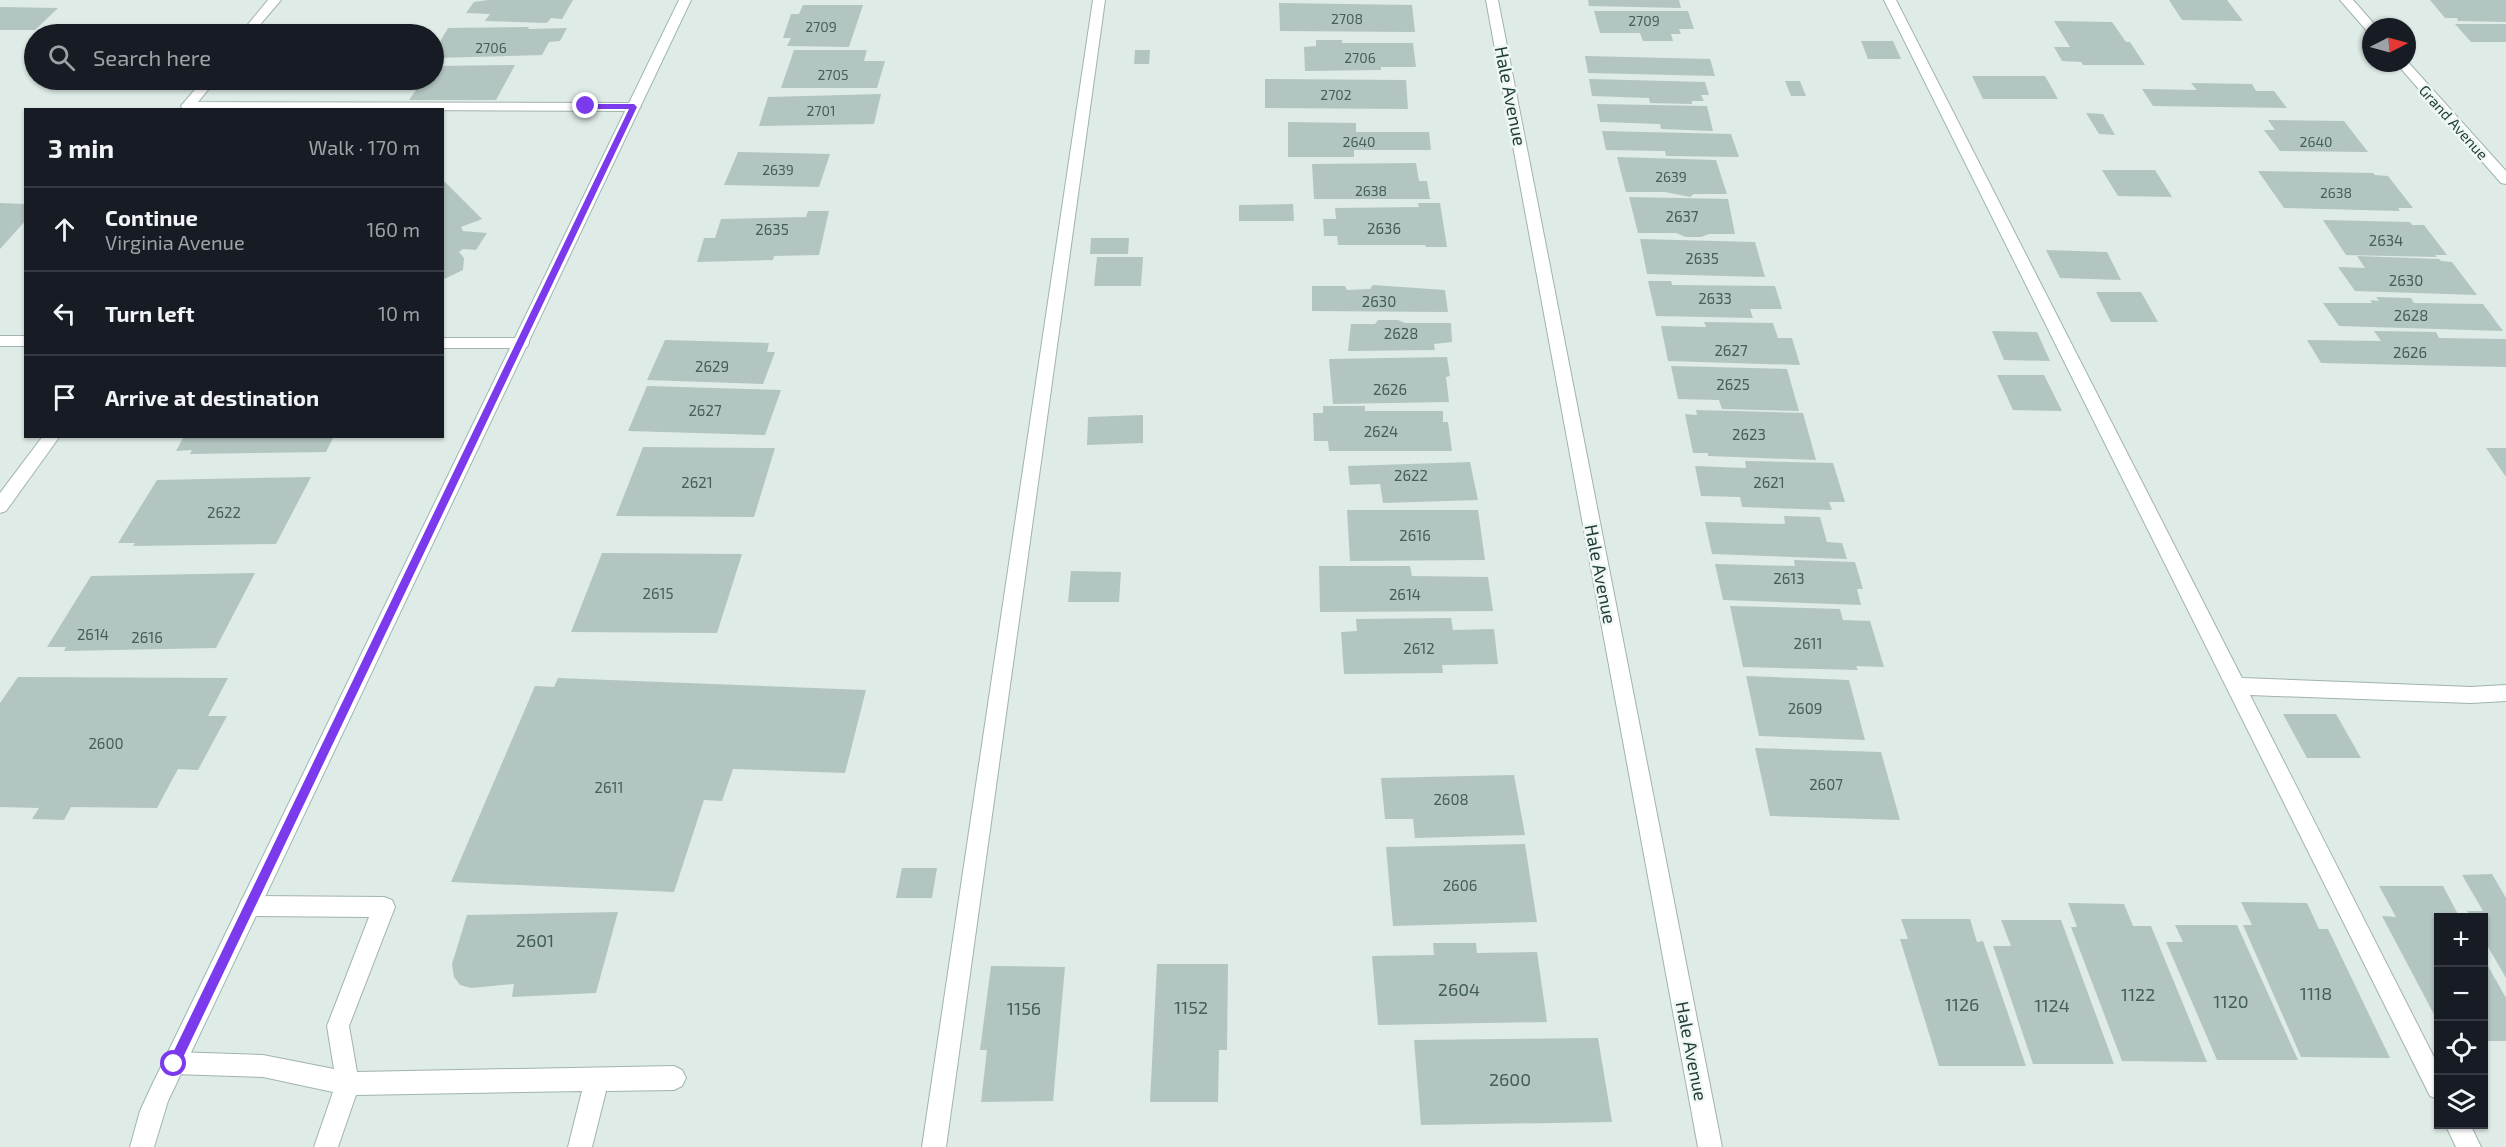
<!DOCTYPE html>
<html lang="en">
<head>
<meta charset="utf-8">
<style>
	:root { --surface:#171b24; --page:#20242c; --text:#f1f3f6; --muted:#9ea1a6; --line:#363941 }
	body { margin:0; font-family:"Exo 2",sans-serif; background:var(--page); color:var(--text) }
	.controls { position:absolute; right:18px; bottom:18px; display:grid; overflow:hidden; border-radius:0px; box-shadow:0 2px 4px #0004 }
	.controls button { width:54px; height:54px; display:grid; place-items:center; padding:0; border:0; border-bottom:2px solid var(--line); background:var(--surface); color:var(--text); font:30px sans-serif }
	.compass { position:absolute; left:2362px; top:18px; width:54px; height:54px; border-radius:50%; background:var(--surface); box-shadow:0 2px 4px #0004; rotate:84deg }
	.stop { position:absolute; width:18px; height:18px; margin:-14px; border:4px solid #7c3aed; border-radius:50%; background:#fff }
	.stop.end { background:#7c3aed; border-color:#fff; box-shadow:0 2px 6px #0008 }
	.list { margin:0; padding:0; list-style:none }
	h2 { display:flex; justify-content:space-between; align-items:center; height:78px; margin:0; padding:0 24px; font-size:26px }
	h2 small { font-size:20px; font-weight:400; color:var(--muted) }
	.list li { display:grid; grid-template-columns:39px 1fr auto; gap:18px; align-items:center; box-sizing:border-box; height:84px; padding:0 24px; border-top:2px solid var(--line) }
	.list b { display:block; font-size:22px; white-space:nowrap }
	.list p { margin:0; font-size:20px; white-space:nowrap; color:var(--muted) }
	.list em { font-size:20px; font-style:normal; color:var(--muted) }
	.icon { flex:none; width:33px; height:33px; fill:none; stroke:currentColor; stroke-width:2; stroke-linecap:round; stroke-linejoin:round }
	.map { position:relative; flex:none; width:2506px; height:1147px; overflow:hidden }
	.search { position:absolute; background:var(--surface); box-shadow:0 2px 4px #0004; left:24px; top:24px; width:420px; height:66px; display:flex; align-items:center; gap:15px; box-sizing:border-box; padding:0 21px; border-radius:33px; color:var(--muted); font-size:22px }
	.panel { position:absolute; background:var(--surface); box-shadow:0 2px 4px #0004; left:24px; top:108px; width:420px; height:330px; border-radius:0px }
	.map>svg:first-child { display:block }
	.building { fill:#b3c5c0 }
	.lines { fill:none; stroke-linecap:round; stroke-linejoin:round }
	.lane-casing { stroke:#a1b3af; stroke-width:2 }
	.street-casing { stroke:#a1b3af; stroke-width:2 }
	.secondary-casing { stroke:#9db7b1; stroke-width:2 }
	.lane { fill:#fff; fill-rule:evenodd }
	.street { fill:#fff; fill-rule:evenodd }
	.secondary { fill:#fff; fill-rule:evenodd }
	.route { fill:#7c3aed }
	.labels { text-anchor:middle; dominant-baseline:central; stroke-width:5; stroke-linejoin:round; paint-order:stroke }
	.far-number-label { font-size:14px; fill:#445e59 }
	.far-street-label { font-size:15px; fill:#1f3b37; stroke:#eef7f4 }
	.number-label { font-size:15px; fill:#445e59 }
	.street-label { font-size:18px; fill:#1f3b37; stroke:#eef7f4 }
	.near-number-label { font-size:18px; fill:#445e59 }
</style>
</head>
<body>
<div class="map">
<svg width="2506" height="1147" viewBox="0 0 2506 1147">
	<rect width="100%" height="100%" fill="#deebe7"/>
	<path class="building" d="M 488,0 L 573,0 L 562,19 L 551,18 L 547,23 L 485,21 L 490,14 L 466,13 L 474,2 Z
		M 1588,0 L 1679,0 L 1681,8 L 1589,6 Z
		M 2169,0 L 2227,0 L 2243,21 L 2182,20 Z
		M 2430,0 L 2506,0 L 2506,22 L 2458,21 L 2457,18 L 2445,18 Z
		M 1279,3 L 1412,5 L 1415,32 L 1280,31 Z
		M 803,5 L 863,5 L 849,47 L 787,46 L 791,38 L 783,38 L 791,14 L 799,14 Z
		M 0,7 L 58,8 L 35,30 L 0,30 Z
		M 1594,11 L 1688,11 L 1694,29 L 1679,29 L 1681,34 L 1671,34 L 1673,41 L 1643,41 L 1640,33 L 1600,33 Z
		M 2054,21 L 2112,22 L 2126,42 L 2130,42 L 2145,65 L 2083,65 L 2081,62 L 2062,61 L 2054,47 L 2070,47 Z
		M 2455,24 L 2506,24 L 2506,42 L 2471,42 Z
		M 529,27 L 528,29 L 567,28 L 560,41 L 549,42 L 542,55 L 434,58 L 434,52 L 448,28 Z
		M 271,31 L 312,31 L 309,34 L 268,34 Z
		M 1316,40 L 1342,40 L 1342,43 L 1413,43 L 1416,67 L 1381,67 L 1381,70 L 1305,71 L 1304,47 L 1316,46 Z
		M 1861,41 L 1893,41 L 1901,59 L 1868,59 Z
		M 794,50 L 867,50 L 864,61 L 885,61 L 877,88 L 781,88 Z
		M 1135,50 L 1150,50 L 1149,64 L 1134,64 Z
		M 1585,56 L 1710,59 L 1715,76 L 1588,73 Z
		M 515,65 L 496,100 L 409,100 L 423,80 L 434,80 L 434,66 Z
		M 1972,76 L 2045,76 L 2058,99 L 1983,99 Z
		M 1265,79 L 1406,80 L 1408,109 L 1265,108 Z
		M 1589,79 L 1705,82 L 1709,95 L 1701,95 L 1704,101 L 1692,101 L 1692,104 L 1650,103 L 1649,98 L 1592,96 Z
		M 135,80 L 176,80 L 170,87 L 128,87 Z
		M 1785,81 L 1800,81 L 1806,96 L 1791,96 Z
		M 2191,83 L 2252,84 L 2256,91 L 2274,91 L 2287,108 L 2153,106 L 2142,89 L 2197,90 Z
		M 881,94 L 874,124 L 759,126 L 768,97 Z
		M 1597,104 L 1707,106 L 1713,131 L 1661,129 L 1660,124 L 1600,122 Z
		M 2086,113 L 2103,114 L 2115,135 L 2099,134 Z
		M 2268,120 L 2344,121 L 2368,152 L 2280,151 L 2264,130 L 2275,130 Z
		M 1288,122 L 1356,123 L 1356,132 L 1429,132 L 1431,150 L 1354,150 L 1354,157 L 1288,157 Z
		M 1602,131 L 1731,134 L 1739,157 L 1666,156 L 1665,151 L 1606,150 Z
		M 738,152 L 830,154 L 819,187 L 724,185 Z
		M 1617,157 L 1716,160 L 1727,194 L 1694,194 L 1690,197 L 1665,192 L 1626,192 Z
		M 1416,163 L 1419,181 L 1427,181 L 1430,199 L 1314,199 L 1312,164 Z
		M 2102,170 L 2155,170 L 2172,197 L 2118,196 Z
		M 2258,171 L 2373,173 L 2375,175 L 2388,176 L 2413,208 L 2398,208 L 2400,211 L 2284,208 Z
		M 445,182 L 482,219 L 461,227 L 463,231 L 487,233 L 476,250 L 463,249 L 459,252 L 464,258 L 463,270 L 442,280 L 442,183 Z
		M 1629,197 L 1728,199 L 1735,234 L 1709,234 L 1701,237 L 1686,237 L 1676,233 L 1638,233 Z
		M 0,203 L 26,204 L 26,220 L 0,249 Z
		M 1418,203 L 1440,203 L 1447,247 L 1426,247 L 1425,245 L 1338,245 L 1337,236 L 1324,236 L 1323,219 L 1336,219 L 1335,208 L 1419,207 Z
		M 1293,204 L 1294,221 L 1239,221 L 1239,205 Z
		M 808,211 L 829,211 L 819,255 L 774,256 L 773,260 L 697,262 L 704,238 L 715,238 L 721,219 L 806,217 Z
		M 2323,220 L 2410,222 L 2412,225 L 2424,225 L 2447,255 L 2435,255 L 2437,257 L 2346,255 Z
		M 1091,238 L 1129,238 L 1128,254 L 1090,254 Z
		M 1640,239 L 1755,242 L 1765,277 L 1647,274 Z
		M 2046,250 L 2107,252 L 2121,280 L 2060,278 Z
		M 2357,256 L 2439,259 L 2441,261 L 2452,262 L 2477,295 L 2355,291 L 2338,267 L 2365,268 Z
		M 1097,257 L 1143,257 L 1141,286 L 1094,286 Z
		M 1648,281 L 1671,281 L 1672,285 L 1775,286 L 1782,309 L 1750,309 L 1753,318 L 1656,316 Z
		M 1373,285 L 1445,290 L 1448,312 L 1312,311 L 1312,286 L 1345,286 L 1347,290 L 1370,289 Z
		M 2096,292 L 2141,292 L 2158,322 L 2111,322 Z
		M 2376,297 L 2411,298 L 2414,303 L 2483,304 L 2503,331 L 2339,326 L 2323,303 L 2372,303 L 2370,300 L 2379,301 Z
		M 1378,320 L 1398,320 L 1405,323 L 1451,323 L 1452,342 L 1434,344 L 1435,350 L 1348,351 L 1351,324 L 1375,324 Z
		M 1704,322 L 1773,323 L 1778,338 L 1792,338 L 1800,365 L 1668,361 L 1661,326 L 1706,327 Z
		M 1992,331 L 2037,332 L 2050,361 L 2004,360 Z
		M 2374,331 L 2436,332 L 2439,338 L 2506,339 L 2506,367 L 2321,363 L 2307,340 L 2381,341 Z
		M 665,340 L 769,343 L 767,352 L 775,352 L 763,384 L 647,380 Z
		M 1447,357 L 1450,376 L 1446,377 L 1449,402 L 1333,404 L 1329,359 Z
		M 1671,366 L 1787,369 L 1799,411 L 1722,409 L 1719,400 L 1678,399 Z
		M 1997,375 L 2044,375 L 2062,411 L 2013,410 Z
		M 647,386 L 781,390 L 765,435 L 628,431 Z
		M 1323,406 L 1365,406 L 1365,411 L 1443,411 L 1443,422 L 1448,422 L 1452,451 L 1329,451 L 1328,441 L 1314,441 L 1313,413 L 1323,413 Z
		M 1696,410 L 1803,413 L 1816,460 L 1708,456 L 1708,453 L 1693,453 L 1685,414 L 1697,415 Z
		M 1143,415 L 1143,443 L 1087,445 L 1088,417 Z
		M 184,436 L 334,436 L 326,452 L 190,454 L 192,450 L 176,451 Z
		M 643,447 L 775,448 L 754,517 L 616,516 Z
		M 2486,448 L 2506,448 L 2506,477 Z
		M 1745,461 L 1833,463 L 1845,502 L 1829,502 L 1832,510 L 1742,507 L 1740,497 L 1701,496 L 1695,466 L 1746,468 Z
		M 1470,462 L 1478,500 L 1383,503 L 1380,484 L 1350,485 L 1348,466 Z
		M 311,477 L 276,544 L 133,546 L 135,543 L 118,543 L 157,480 Z
		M 1347,510 L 1478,510 L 1485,560 L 1350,561 Z
		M 1784,516 L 1820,517 L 1827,542 L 1842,543 L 1847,559 L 1712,554 L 1705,522 L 1785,524 Z
		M 602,553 L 742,554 L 717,633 L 571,632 Z
		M 1794,560 L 1855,562 L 1863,589 L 1857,589 L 1861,605 L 1723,600 L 1715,564 L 1795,566 Z
		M 1319,566 L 1410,566 L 1412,576 L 1488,577 L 1493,611 L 1320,612 Z
		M 1071,571 L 1121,572 L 1119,602 L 1068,602 Z
		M 255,573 L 216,648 L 64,651 L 66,647 L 47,647 L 91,576 Z
		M 1730,606 L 1840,609 L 1843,620 L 1870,621 L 1884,667 L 1856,666 L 1858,670 L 1743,667 Z
		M 1451,618 L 1453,630 L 1494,629 L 1498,664 L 1442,665 L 1443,673 L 1344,674 L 1341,632 L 1357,631 L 1356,619 Z
		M 1746,676 L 1849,680 L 1865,740 L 1759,736 Z
		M 18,677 L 228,678 L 208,716 L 227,716 L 198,770 L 178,769 L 157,808 L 71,807 L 64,820 L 32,819 L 39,808 L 0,807 L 0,703 Z
		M 558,678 L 866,690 L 845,773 L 733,769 L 722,801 L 704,800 L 674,892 L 451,882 L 535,686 L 554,687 Z
		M 2283,714 L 2336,714 L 2361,758 L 2307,758 Z
		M 1755,748 L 1881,752 L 1900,820 L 1770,816 Z
		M 1514,775 L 1525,835 L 1415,838 L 1413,819 L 1385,819 L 1381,778 Z
		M 1525,844 L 1537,922 L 1393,926 L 1386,847 Z
		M 902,868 L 937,868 L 932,898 L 896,898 Z
		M 2492,874 L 2506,898 L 2506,978 L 2484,940 L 2484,918 L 2471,918 L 2467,911 L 2483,911 L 2462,875 Z
		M 2379,886 L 2443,886 L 2460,918 L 2438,918 L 2438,1022 L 2382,916 L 2396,917 Z
		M 2241,902 L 2307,903 L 2319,929 L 2328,929 L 2390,1058 L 2301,1057 L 2243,925 L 2252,925 Z
		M 2068,903 L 2124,904 L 2133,926 L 2151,926 L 2207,1062 L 2122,1061 L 2071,927 L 2077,927 Z
		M 618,912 L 596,993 L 512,997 L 514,984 L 471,988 L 460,985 L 454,977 L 452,964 L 467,915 Z
		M 1901,919 L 1970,919 L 1977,942 L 1983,941 L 2026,1066 L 1939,1066 L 1900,939 L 1908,939 Z
		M 2001,920 L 2061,920 L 2114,1064 L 2033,1064 L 1993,946 L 2011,946 Z
		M 2175,925 L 2237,925 L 2298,1060 L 2217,1060 L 2166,942 L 2183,942 Z
		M 1433,943 L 1476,943 L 1477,953 L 1537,952 L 1547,1022 L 1378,1025 L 1372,956 L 1434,955 Z
		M 2484,959 L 2506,998 L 2506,1041 L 2484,1041 Z
		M 1157,964 L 1228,964 L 1227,1050 L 1219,1050 L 1218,1102 L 1150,1102 Z
		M 991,966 L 1065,967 L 1053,1101 L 981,1102 L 987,1050 L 980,1050 Z
		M 1598,1038 L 1612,1122 L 1421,1125 L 1414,1040 Z"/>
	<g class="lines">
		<defs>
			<path id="lane" d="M 268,0 L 281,0 L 252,34 L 240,34 Z
				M 1093,0 L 1105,0 L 946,1147 L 922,1147 Z
				M 1884,0 L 1896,0 L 2242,678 L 2471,687 L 2506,685 L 2506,701 L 2471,703 L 2250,695 L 2438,1065 L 2438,1099 L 2430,1096 Z
				M 203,80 L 216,80 L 198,102 L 634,103 L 641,107 L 634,111 L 183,109 L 181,106 Z
				M 43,436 L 60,436 L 6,511 L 0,513 L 0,493 Z
				M 250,896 L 384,897 L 392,900 L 395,907 L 349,1026 L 357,1072 L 674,1066 L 682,1070 L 686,1078 L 682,1086 L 674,1090 L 606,1091 L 592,1147 L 568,1147 L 582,1091 L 356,1095 L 338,1147 L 314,1147 L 333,1092 L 263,1077 L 174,1074 L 166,1071 L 163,1063 L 166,1055 L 174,1052 L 263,1055 L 334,1069 L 327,1026 L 369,917 L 250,916 L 242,913 L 239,906 L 242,899 Z
				M 2445,1124 L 2470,1124 L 2481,1147 L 2456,1147 Z"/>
			<path id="street" d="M 1486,0 L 1498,0 L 1722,1147 L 1698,1147 Z
				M 2340,0 L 2353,0 L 2377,27 L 2371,27 L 2371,32 L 2367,31 Z
				M 2407,61 L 2506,171 L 2506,184 L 2501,183 L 2396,63 L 2407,63 Z
				M 0,336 L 26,336 L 26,346 L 0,346 Z
				M 442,338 L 521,338 L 527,339 L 529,343 L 527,347 L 521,348 L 442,348 Z"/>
			<path id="secondary" d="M 679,0 L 691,0 L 168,1101 L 154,1147 L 130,1147 L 140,1111 L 152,1085 Z"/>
		</defs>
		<use href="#lane" class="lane-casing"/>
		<use href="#street" class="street-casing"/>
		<use href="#secondary" class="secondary-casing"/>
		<use href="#lane" class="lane"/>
		<use href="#street" class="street"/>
		<use href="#secondary" class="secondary"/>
	</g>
	<path class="route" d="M 634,104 L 637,107 L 178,1068 L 174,1070 L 170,1068 L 168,1064 L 170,1059 L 629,109 L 586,109 L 582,106 L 586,104 Z"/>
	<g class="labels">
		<g class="far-number-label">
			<text x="1347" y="18">2708</text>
			<text x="1644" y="20">2709</text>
			<text x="821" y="26">2709</text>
			<text x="491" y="47">2706</text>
			<text x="1360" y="57">2706</text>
			<text x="833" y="74">2705</text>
			<text x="1336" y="94">2702</text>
			<text x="821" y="110">2701</text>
			<text x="1359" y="141">2640</text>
			<text x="2316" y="141">2640</text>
			<text x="778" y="169">2639</text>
			<text x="1671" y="176">2639</text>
			<text x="1371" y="190">2638</text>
			<text x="2336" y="192">2638</text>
		</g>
		<g class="far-street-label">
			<text transform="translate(2454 122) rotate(48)">Grand Avenue</text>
		</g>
		<g class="number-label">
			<text x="1682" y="216">2637</text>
			<text x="1384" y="228">2636</text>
			<text x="772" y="229">2635</text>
			<text x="2386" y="240">2634</text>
			<text x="1702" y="258">2635</text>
			<text x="2406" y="280">2630</text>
			<text x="1715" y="298">2633</text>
			<text x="1379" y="301">2630</text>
			<text x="2411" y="315">2628</text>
			<text x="1401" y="333">2628</text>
			<text x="1731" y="350">2627</text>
			<text x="2410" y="352">2626</text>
			<text x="712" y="366">2629</text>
			<text x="1733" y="384">2625</text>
			<text x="1390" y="389">2626</text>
			<text x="705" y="410">2627</text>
			<text x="1381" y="431">2624</text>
			<text x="1749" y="434">2623</text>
			<text x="1411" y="475">2622</text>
			<text x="697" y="482">2621</text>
			<text x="1769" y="482">2621</text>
			<text x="224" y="512">2622</text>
			<text x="1415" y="535">2616</text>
			<text x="1789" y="578">2613</text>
			<text x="658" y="593">2615</text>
			<text x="1405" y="594">2614</text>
			<text x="93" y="634">2614</text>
			<text x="147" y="637">2616</text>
			<text x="1808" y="643">2611</text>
			<text x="1419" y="648">2612</text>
			<text x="1805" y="708">2609</text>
			<text x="106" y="743">2600</text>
			<text x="1826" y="784">2607</text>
			<text x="609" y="787">2611</text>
			<text x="1451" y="799">2608</text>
			<text x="1460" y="885">2606</text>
		</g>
		<g class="street-label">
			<text transform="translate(1511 96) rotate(79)">Hale Avenue</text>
			<text transform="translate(1601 574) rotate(79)">Hale Avenue</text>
			<text transform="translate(1692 1051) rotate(79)">Hale Avenue</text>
		</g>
		<g class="near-number-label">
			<text x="535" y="940">2601</text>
			<text x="1459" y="989">2604</text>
			<text x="2316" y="993">1118</text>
			<text x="2138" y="994">1122</text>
			<text x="2231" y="1001">1120</text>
			<text x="1962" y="1004">1126</text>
			<text x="2052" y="1005">1124</text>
			<text x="1191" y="1007">1152</text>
			<text x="1024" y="1008">1156</text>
			<text x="1510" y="1079">2600</text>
		</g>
	</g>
</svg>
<div class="controls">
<button>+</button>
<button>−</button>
<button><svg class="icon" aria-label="locate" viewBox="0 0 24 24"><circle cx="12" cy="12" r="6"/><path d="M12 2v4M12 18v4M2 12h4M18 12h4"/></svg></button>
<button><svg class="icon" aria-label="layers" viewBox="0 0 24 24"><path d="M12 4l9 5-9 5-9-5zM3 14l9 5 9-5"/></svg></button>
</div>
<svg class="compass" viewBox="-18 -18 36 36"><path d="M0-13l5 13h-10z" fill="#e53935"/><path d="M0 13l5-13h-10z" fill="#9ea1a6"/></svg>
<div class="stop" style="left:174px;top:1064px"></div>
<div class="stop end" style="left:586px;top:106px"></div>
<div class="search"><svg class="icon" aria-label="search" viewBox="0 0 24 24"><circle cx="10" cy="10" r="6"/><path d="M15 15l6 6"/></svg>Search here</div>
<section class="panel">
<h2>3 min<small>Walk · 170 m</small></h2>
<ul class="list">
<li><svg class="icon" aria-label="ahead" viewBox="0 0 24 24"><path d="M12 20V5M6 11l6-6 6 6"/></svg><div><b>Continue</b><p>Virginia Avenue</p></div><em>160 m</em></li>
<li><svg class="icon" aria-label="left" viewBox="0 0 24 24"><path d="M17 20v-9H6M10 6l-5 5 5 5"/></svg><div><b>Turn left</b></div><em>10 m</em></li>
<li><svg class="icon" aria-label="arrive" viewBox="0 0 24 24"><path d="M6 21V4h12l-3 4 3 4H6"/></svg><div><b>Arrive at destination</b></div></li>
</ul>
</section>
</div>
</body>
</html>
